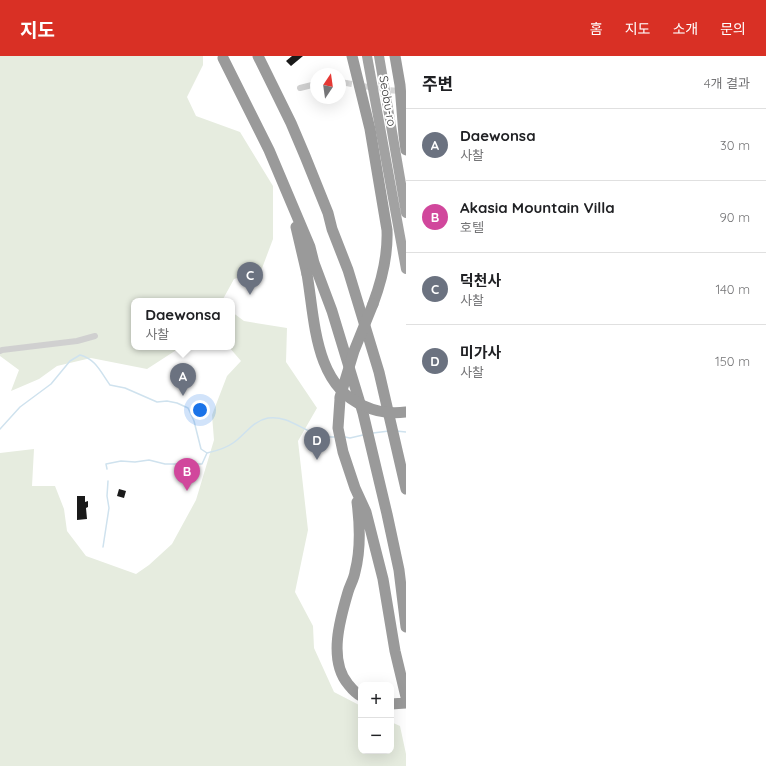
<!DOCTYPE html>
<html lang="ko">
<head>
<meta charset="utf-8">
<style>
	:root { --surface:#fff; --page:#f6f6f6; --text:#202124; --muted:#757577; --line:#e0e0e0; --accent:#d93025 }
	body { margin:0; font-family:Quicksand,"Noto Sans KR",sans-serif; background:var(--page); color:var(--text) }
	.controls { position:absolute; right:12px; bottom:12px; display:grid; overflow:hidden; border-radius:8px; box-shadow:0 4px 16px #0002 }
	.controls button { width:36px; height:36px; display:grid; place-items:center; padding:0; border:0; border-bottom:1px solid var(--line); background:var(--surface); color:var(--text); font:20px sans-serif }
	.compass { position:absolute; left:310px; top:12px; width:36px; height:36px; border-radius:50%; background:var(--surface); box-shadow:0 4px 16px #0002; rotate:13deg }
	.you { position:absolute; left:200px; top:354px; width:14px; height:14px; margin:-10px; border:3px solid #fff; border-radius:50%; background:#1a73e8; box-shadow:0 0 0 6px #1a73e833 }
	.badge { display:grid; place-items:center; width:26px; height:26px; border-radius:50%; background:var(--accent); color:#fff; font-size:13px; font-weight:700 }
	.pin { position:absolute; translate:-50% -33px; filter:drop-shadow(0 1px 2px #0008) }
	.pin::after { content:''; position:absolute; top:21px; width:14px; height:12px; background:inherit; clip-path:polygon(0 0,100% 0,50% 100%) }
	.popup { position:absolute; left:131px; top:242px; width:104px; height:52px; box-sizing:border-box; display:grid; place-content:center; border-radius:8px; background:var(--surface); filter:drop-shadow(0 1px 3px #0005); font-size:13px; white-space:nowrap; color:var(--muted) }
	.popup b { font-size:15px; color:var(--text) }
	.popup::after { content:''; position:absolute; left:50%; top:100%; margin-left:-8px; border:8px solid transparent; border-top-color:var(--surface) }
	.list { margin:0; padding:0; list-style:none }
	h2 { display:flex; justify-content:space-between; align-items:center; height:52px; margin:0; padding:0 16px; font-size:17px }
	h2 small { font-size:13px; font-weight:400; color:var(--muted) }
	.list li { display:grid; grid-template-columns:26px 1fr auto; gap:12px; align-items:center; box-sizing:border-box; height:72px; padding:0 16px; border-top:1px solid var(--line) }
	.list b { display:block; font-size:15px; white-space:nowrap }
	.list p { margin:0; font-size:13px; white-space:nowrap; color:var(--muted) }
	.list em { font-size:13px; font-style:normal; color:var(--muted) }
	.map { position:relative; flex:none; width:406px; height:710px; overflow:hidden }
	header { display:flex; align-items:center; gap:24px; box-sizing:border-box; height:56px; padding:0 20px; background:var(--accent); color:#fff }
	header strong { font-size:19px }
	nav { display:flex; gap:22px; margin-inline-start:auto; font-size:14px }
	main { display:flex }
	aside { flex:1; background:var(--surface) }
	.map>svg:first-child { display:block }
	.green { fill:#e6ecdf }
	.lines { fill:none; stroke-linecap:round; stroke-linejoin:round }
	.stream { stroke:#cfe2ee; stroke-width:1.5 }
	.building { fill:#1a1a1a }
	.minor-tunnel { stroke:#d6d6d6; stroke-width:6; stroke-dasharray:6 3; stroke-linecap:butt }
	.minor { stroke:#d0d0d0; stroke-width:6 }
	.trunk { stroke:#a2a2a2; stroke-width:10 }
	.motorway { stroke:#9a9a9a; stroke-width:11 }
	.motorway-bridge { stroke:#9a9a9a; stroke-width:11 }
	.labels { text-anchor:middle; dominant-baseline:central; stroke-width:4; stroke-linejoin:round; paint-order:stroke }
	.street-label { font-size:12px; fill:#333; stroke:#fff }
</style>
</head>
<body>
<header>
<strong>지도</strong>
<nav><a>홈</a><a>지도</a><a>소개</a><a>문의</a></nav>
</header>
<main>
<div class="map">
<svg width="406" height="710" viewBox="0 0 406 710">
	<rect width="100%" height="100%" fill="#fff"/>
	<path class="green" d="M 0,0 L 203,0 L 203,9 L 187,41 L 196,60 L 240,76 L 273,130 L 273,183 L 261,215 L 234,223 L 222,245 L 134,245 L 134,291 L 181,291 L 147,313 L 91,302 L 57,310 L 39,323 L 11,335 L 19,314 L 0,300 Z
		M 232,256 L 244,265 L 287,272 L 286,306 L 317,352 L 298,385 L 308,474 L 295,536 L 313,570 L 314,592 L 334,636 L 361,650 L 361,695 L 391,695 L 391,666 L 400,670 L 406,698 L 406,710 L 0,710 L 0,397 L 34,393 L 32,430 L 55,430 L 64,453 L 67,475 L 86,500 L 136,518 L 149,509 L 172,488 L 196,444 L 214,384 L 212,359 L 227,320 L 241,305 L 229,291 L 232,291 Z"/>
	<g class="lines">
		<path class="stream" d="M 0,373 L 20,351 L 51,328 L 70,305 L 80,299 C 96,303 101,317 110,329 L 125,332 L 157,346 L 167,345 L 177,347 L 188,352 L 194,365 L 201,393 L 207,397 C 216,395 225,393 233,387 C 245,379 252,365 268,362 C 289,359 303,376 323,380 C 327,381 331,381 335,381
			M 396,375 L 406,376
			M 373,377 L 389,375
			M 345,381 L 350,382 L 363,379
			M 107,413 L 106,408 L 121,405 L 135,406 L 149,404 L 165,408 L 202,408 L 207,397
			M 103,491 L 109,452 L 107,440 L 108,425"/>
	</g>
	<path class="building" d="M 292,0 L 303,0 L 291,10 L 286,5 Z
		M 119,433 L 126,435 L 124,442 L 117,440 Z
		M 77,440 L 85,440 L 85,446 L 88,445 L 88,451 L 86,452 L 87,463 L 77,464 Z"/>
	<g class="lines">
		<path class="minor-tunnel" d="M 346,27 L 386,34 L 402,35"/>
		<path class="minor" d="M 340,26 L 346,27
			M 300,32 L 316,28
			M 0,295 L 2,294 L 77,285 L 95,280"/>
		<path class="trunk" d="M 367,0 L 406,213
			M 379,0 L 406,157"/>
		<path class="motorway" d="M 258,0 L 291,67 L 305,100 L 328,157 L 332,173 L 348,214 L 379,316 L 406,433
			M 352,0 L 370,73 L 387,174 C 388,199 382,224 373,248
			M 395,0 L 400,29 L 404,79 L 406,94
			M 223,2 L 269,94 L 310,191 L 314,207 L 332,255 L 363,357 L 387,458 L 399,514 L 406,571
			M 296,171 L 307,218
			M 340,343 L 338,372 L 343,396 L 355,432 L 366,456 L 383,523 L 395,595 L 406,641
			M 357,446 C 360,469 361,493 355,516 C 354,523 350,529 348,536 C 340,563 328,604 348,628 C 352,633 355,637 361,640
			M 391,648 L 406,647"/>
		<path class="motorway-bridge" d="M 307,218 C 315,264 314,329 364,350 C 377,356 392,358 406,356
			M 340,341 L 354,295 L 373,248"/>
	</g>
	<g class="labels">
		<g class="street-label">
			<text transform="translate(388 45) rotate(80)">Seobu-ro</text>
		</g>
	</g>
</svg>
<div class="controls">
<button>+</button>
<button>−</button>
</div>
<svg class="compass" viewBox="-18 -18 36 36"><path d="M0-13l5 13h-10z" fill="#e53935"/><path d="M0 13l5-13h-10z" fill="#757577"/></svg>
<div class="you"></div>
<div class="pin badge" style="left:183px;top:340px;background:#6b7280">A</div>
<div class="popup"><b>Daewonsa</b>사찰</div>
<div class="pin badge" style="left:187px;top:435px;background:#d1479c">B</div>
<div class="pin badge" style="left:250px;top:239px;background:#6b7280">C</div>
<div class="pin badge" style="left:317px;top:404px;background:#6b7280">D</div>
</div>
<aside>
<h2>주변<small>4개 결과</small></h2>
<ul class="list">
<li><span class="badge" style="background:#6b7280">A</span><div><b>Daewonsa</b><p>사찰</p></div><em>30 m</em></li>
<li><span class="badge" style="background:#d1479c">B</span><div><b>Akasia Mountain Villa</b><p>호텔</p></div><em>90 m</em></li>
<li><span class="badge" style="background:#6b7280">C</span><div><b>덕천사</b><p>사찰</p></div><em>140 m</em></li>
<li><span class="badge" style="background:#6b7280">D</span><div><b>미가사</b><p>사찰</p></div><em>150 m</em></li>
</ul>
</aside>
</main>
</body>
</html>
